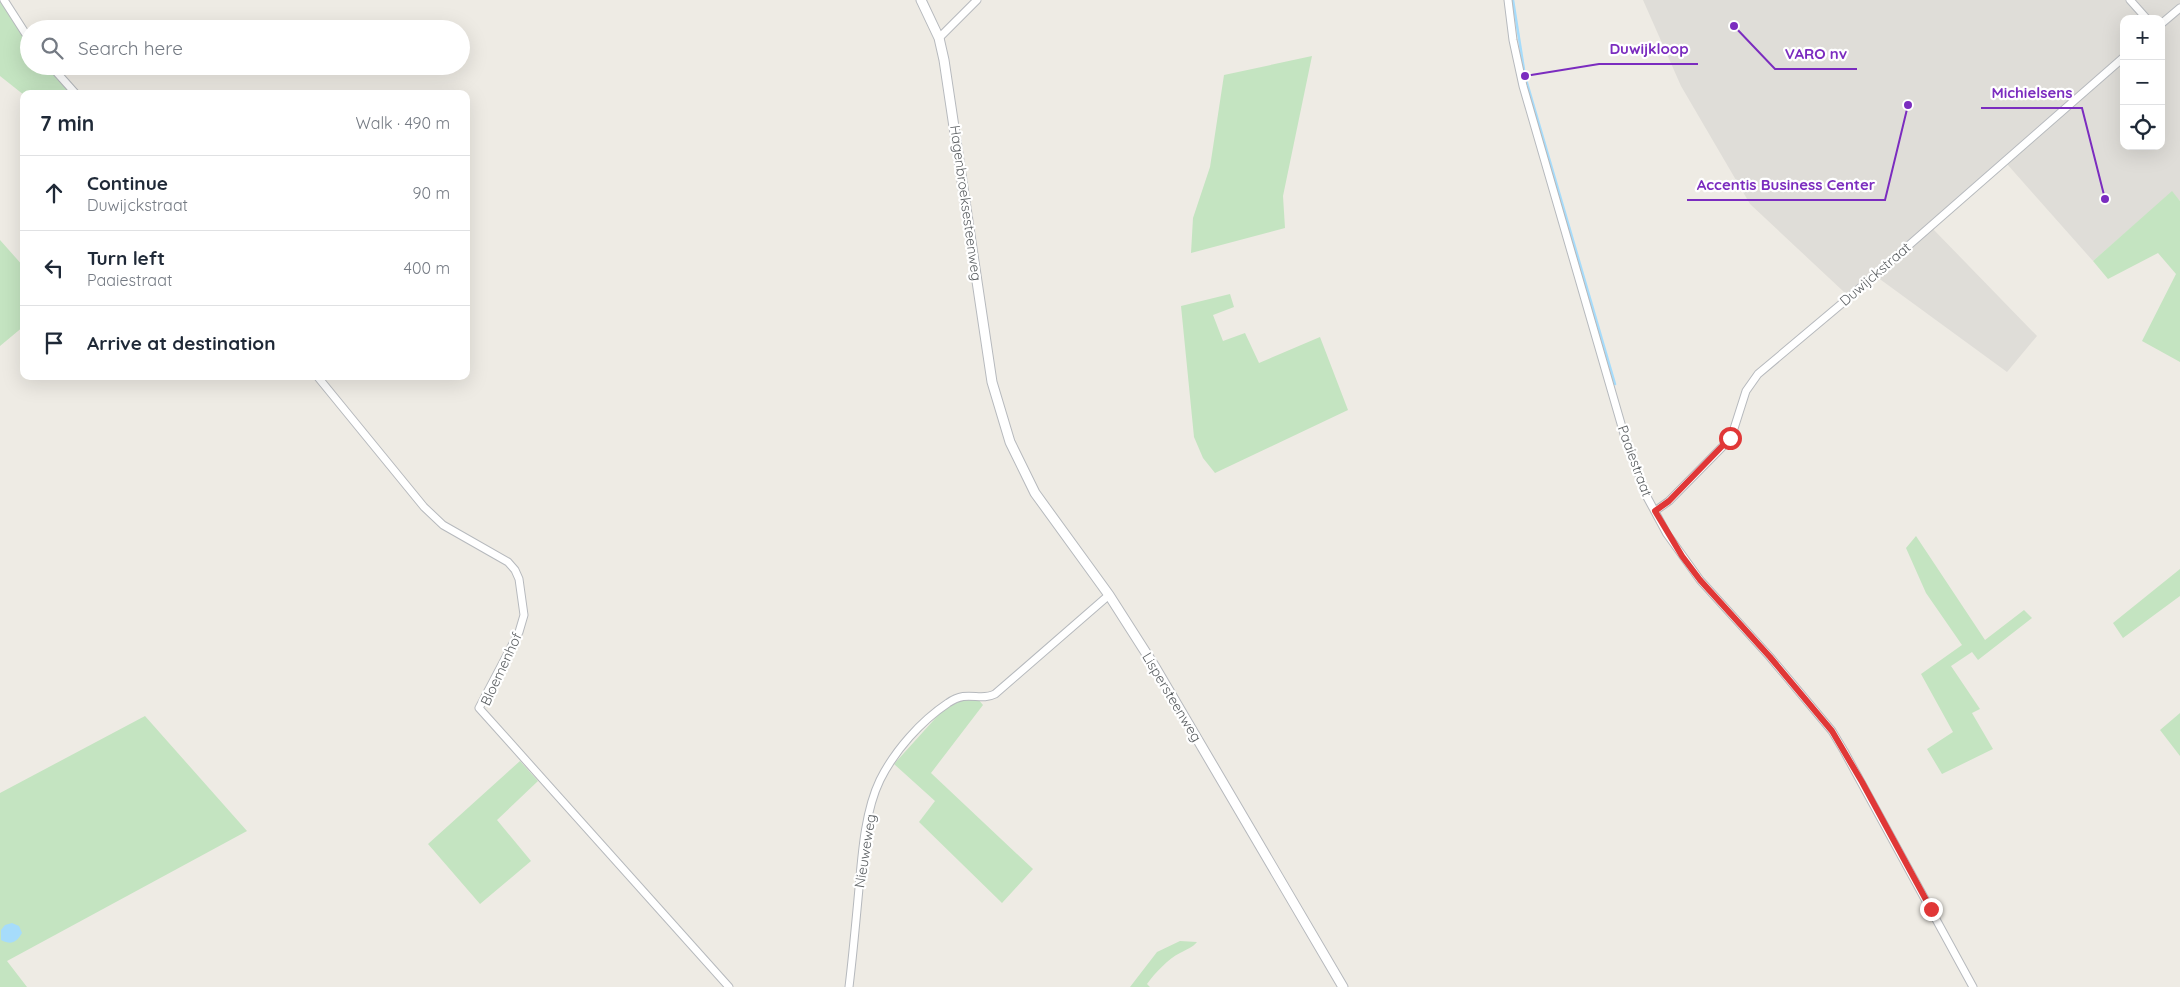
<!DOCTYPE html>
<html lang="en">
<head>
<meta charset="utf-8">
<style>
	:root { --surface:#fff; --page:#f6f6f7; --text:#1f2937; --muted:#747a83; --line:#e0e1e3 }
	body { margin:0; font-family:Quicksand,sans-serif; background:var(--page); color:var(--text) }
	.controls { position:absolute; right:15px; top:15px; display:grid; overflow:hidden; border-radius:10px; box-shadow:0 5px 20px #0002 }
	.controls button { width:45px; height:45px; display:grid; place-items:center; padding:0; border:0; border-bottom:1px solid var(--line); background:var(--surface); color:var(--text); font:25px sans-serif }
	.stop { position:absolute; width:15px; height:15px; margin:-11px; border:4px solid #e03737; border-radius:50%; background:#fff }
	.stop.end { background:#e03737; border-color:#fff; box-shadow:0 1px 5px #0008 }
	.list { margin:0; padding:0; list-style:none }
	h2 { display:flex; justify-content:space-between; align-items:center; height:65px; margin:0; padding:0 20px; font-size:21px }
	h2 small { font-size:16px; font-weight:400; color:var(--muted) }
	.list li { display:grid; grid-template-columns:32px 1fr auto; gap:15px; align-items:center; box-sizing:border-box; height:75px; padding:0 20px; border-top:1px solid var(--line) }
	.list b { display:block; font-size:19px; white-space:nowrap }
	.list p { margin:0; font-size:16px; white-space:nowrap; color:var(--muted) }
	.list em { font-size:16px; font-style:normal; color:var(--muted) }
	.icon { flex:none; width:28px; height:28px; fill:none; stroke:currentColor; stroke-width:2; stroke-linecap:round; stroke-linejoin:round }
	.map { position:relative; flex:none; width:2180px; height:987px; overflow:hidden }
	.search { position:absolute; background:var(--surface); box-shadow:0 5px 20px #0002; left:20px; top:20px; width:450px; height:55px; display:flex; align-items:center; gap:12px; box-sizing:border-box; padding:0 18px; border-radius:28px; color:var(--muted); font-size:19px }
	.panel { position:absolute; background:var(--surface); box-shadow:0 5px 20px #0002; left:20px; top:90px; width:450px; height:290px; border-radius:10px }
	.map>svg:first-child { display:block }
	.industrial { fill:#dfddd8; fill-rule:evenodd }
	.green { fill:#c4e4c1 }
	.water { fill:#a6dcfb }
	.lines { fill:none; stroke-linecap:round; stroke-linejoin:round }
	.stream { stroke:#a6dcfb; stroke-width:2.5 }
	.minor-casing { stroke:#b6b9bd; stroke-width:9 }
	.tertiary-casing { stroke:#b6b9bd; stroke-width:11 }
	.minor { stroke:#fff; stroke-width:7 }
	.tertiary { stroke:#fff; stroke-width:9 }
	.route { stroke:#e03737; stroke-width:6 }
	.labels { text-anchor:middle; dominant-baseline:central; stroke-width:4.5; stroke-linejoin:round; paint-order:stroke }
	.street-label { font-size:14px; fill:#5c6063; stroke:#fff }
	.leader { fill:none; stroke:#7b2cbf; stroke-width:2 }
	.callout-dot { fill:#7b2cbf; stroke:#fff; stroke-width:2 }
	.callout-label { font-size:15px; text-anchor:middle; font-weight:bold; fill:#7b2cbf; stroke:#fff; stroke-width:4.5; stroke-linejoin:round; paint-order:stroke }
</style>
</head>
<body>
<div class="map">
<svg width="2180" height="987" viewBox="0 0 2180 987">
	<rect width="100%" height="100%" fill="#eeebe4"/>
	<path class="industrial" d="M 1643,0 L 2180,0 L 2180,201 L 2172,192 L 2093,261 L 2007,164 L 1933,229 L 2037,336 L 2007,372 L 1877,277 L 1855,297 L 1844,292 L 1750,204 L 1681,86 ZM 2124,19 L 2161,19 L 2161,146 L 2124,146 Z"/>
	<path class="green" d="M 0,0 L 29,45 L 29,66 L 48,66 L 72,94 L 24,94 L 24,95 L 0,76 Z
		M 1312,56 L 1283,196 L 1285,228 L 1191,253 L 1193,218 L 1210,167 L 1224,75 Z
		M 2172,191 L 2180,201 L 2180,362 L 2142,341 L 2176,274 L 2158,253 L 2108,279 L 2093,261 Z
		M 0,240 L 24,267 L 24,326 L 0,346 Z
		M 1230,294 L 1234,307 L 1213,315 L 1223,341 L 1245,333 L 1259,363 L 1320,337 L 1348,410 L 1215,473 L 1203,458 L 1194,437 L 1181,306 Z
		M 1916,536 L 1985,640 L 2024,610 L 2032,618 L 1978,660 L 1972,652 L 1951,666 L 1980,709 L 1972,713 L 1993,749 L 1942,774 L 1927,749 L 1953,732 L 1921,674 L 1962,645 L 1926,593 L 1906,548 Z
		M 2180,569 L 2180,596 L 2123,638 L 2113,623 Z
		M 967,697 L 977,698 L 983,705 L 931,773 L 1033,869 L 1002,903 L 919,822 L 935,801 L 894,764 L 942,711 Z
		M 2180,713 L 2180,756 L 2160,730 Z
		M 145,716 L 247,831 L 7,961 L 27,987 L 0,987 L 0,793 Z
		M 520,761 L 538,781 L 497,820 L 531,861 L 480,904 L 428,844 Z
		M 1180,941 L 1197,942 C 1192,948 1187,949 1180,953 C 1168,959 1155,973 1147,984 L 1150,987 L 1130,987 L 1157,952 Z"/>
	<path class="water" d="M 12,923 L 19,926 L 22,933 C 16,943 11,945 1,940 L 1,930 L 5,925 Z"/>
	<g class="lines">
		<path class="stream" d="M 1513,0 L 1525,76 L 1615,384"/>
		<defs>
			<path id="minor" d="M 4,0 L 29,39
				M 1508,0 L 1513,40 L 1523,86 L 1624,434 L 1647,497 L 1667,534 L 1700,580 L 1770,657 L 1832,731 L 1844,751 L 1973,987
				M 2130,0 L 2147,19
				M 2161,24 L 2180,8
				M 939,38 L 977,0
				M 51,66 L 76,94
				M 317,376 L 424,507 L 443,525 L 508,562 L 515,570 L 519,579 L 524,615 L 519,632 L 479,708 L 729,987
				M 1655,511 L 1669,501 L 1731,438 L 1746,391 L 1758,374 L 1852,295 L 2124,57
				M 849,987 C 853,954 856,921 859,888 C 862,854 865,811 880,780 C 895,750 921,721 948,703 C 968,689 979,702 995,694 L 1109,595"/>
			<path id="tertiary" d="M 921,0 L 939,38 L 944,60 L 992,382 L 1010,442 L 1035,493 L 1109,595 L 1155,667 L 1343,987"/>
		</defs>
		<use href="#minor" class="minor-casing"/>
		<use href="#tertiary" class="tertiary-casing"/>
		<use href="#minor" class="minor"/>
		<use href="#tertiary" class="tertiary"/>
	</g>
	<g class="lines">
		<path class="route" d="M 1730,438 L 1669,501 L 1655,511 L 1682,556 L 1700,580 L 1770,657 L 1832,731 L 1862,782 L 1931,909"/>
	</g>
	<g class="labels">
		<g class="street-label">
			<text transform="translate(966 203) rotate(82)">Hagenbroeksesteenweg</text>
			<text transform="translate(1875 274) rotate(-41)">Duwijckstraat</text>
			<text transform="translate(1635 461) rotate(70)">Paaiestraat</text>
			<text transform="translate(501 669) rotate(-65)">Bloemenhof</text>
			<text transform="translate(1172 697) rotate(59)">Lispersteenweg</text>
			<text transform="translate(865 851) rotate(-81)">Nieuweweg</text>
		</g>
	</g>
	<path class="leader" d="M1525 76L1599 64H1698M1734 26L1775 69H1857M2105 199L2082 108H1981M1908 105L1885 200H1687"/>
	<g class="callout-dot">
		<circle cx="1525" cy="76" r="5"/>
		<circle cx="1734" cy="26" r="5"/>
		<circle cx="2105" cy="199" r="5"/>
		<circle cx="1908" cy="105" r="5"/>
	</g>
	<g class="callout-label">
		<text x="1649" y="54">Duwijkloop</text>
		<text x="1816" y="59">VARO nv</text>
		<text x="2032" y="98">Michielsens</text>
		<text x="1786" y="190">Accentis Business Center</text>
	</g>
</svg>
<div class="controls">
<button>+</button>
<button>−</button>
<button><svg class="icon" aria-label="locate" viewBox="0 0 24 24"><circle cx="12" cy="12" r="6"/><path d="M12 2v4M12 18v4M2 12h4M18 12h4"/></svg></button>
</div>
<div class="stop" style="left:1730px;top:438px"></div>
<div class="stop end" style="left:1931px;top:909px"></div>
<div class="search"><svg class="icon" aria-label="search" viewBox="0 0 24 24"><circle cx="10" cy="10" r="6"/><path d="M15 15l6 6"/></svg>Search here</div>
<section class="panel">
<h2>7 min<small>Walk · 490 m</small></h2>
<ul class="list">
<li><svg class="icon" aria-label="ahead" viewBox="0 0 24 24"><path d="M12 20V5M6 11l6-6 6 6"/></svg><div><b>Continue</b><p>Duwijckstraat</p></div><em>90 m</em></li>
<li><svg class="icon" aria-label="left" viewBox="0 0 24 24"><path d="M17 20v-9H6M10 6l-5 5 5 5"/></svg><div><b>Turn left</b><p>Paaiestraat</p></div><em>400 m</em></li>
<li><svg class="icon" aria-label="arrive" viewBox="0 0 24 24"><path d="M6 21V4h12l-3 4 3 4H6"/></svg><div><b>Arrive at destination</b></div></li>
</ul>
</section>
</div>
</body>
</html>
